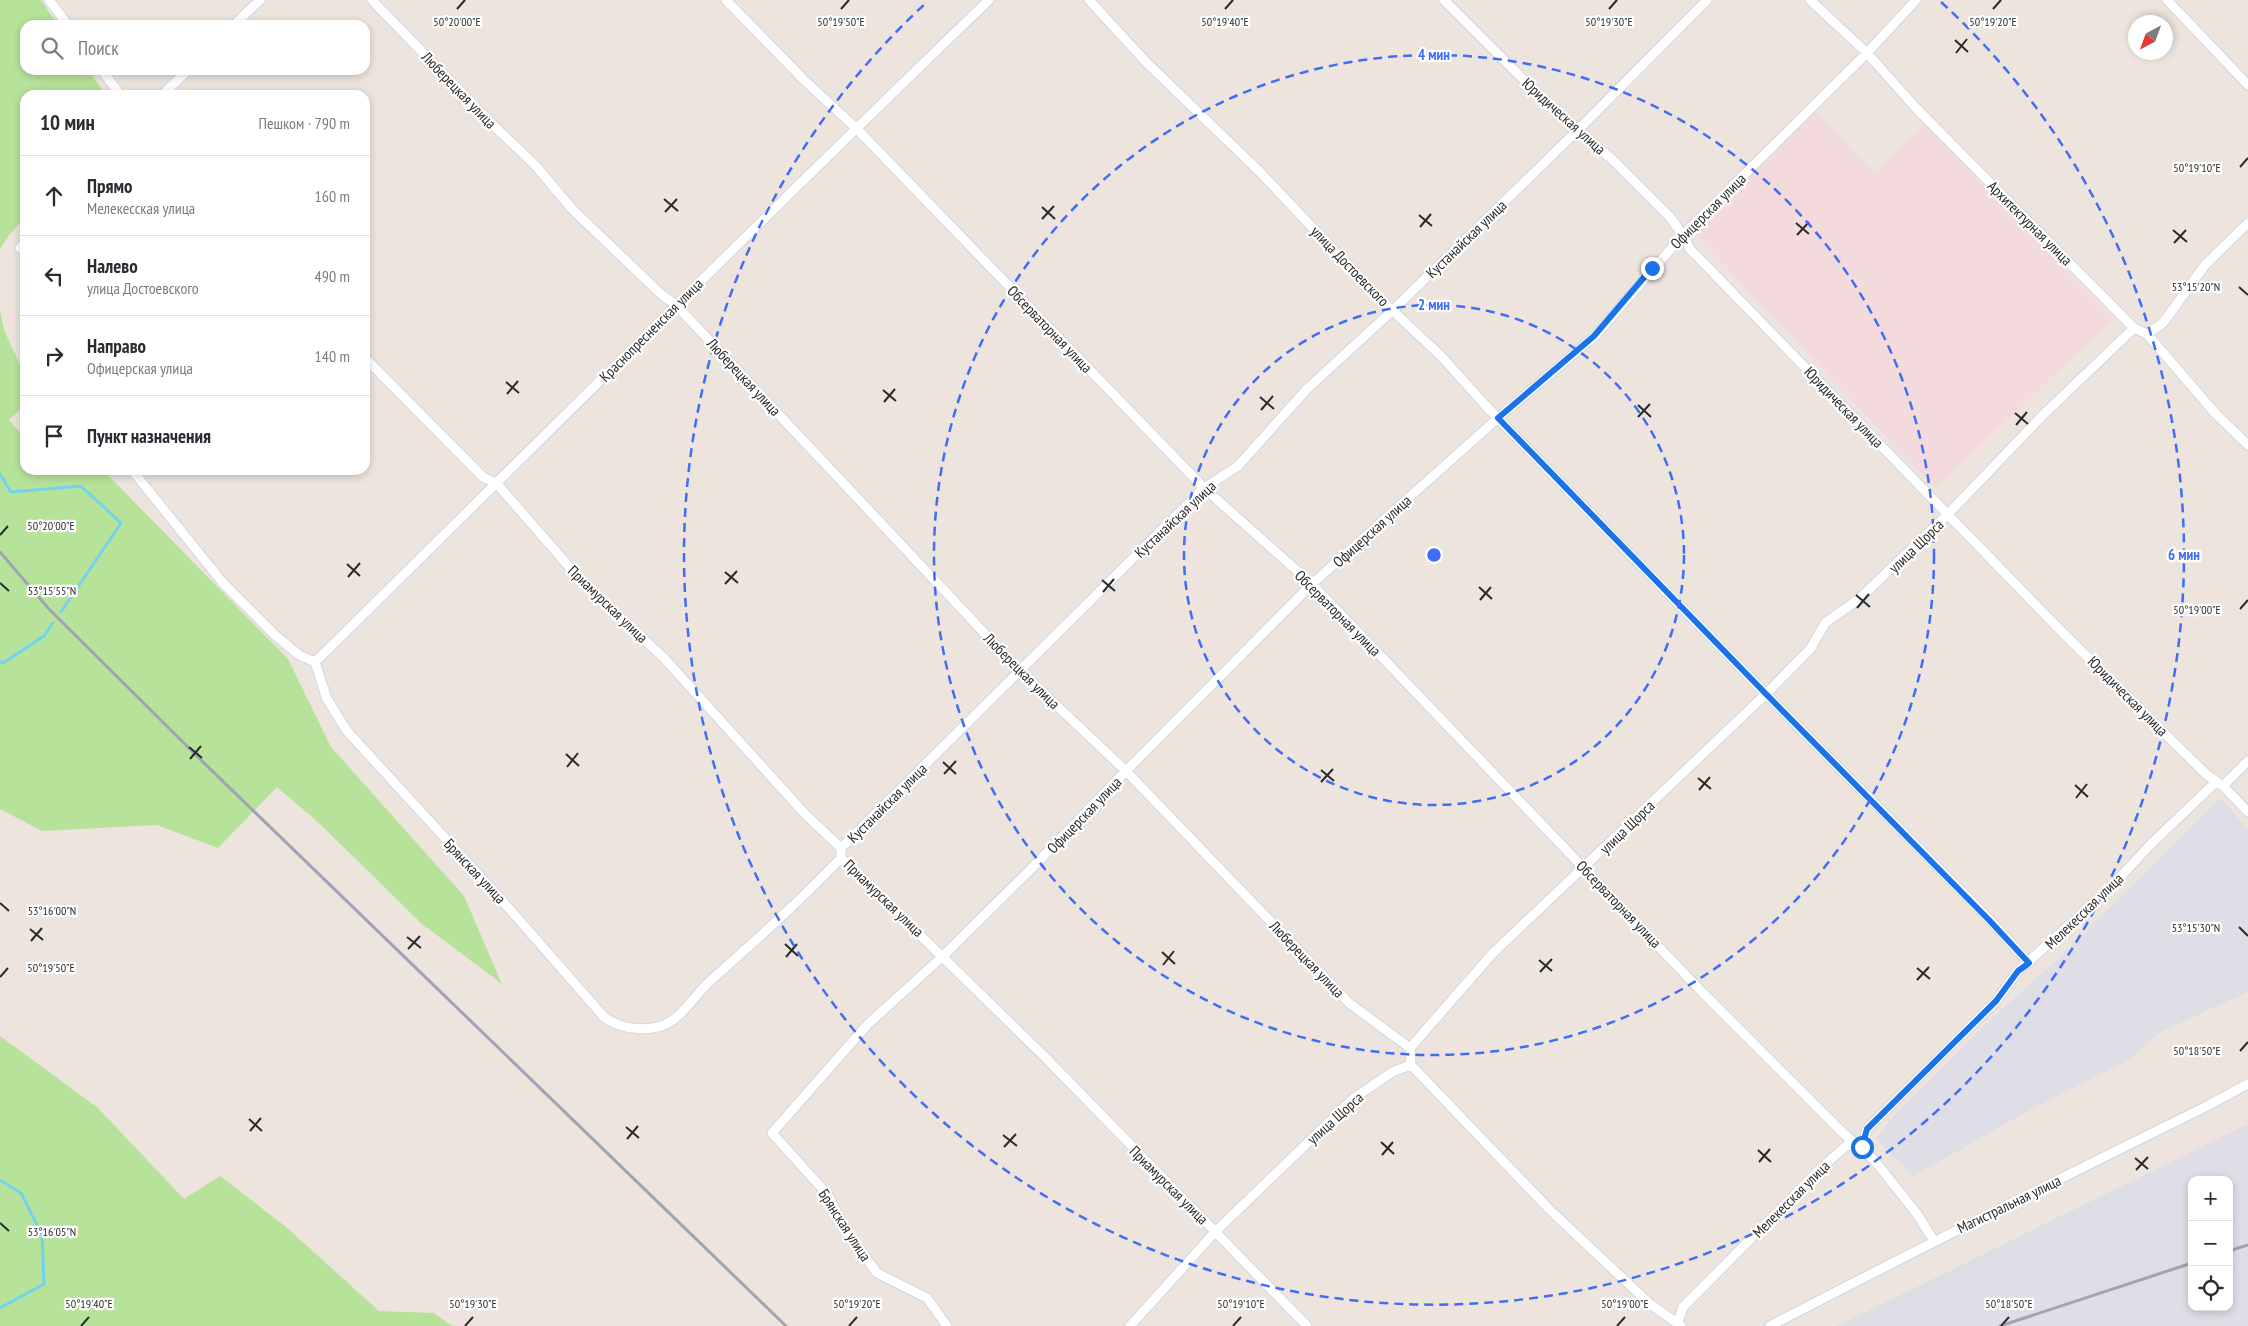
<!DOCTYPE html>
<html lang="ru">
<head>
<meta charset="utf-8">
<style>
	:root { --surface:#fff; --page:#f7f7f7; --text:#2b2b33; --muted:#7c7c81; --line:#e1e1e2 }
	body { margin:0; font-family:"PT Sans Narrow",sans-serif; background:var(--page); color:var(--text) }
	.controls { position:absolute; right:15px; bottom:15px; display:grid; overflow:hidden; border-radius:10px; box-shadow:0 2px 8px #0003 }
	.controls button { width:45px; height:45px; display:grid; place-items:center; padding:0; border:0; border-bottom:1px solid var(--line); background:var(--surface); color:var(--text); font:25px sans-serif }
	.compass { position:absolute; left:2128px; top:15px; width:45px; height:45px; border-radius:50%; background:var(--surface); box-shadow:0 2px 8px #0003; rotate:221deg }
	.stop { position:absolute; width:15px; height:15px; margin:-11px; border:4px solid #1a73e8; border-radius:50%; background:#fff }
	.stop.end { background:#1a73e8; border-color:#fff; box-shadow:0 1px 5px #0008 }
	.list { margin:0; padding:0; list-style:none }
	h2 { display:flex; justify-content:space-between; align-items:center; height:65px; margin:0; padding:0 20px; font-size:21px }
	h2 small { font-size:16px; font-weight:400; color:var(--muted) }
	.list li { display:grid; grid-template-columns:32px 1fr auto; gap:15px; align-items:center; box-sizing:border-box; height:80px; padding:0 20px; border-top:1px solid var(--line) }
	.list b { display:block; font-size:19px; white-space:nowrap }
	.list p { margin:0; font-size:16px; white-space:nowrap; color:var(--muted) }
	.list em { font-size:16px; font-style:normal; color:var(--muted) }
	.icon { flex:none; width:28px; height:28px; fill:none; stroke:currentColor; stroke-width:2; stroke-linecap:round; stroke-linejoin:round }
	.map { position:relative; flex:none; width:2248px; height:1326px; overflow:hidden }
	.search { position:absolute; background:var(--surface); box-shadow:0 2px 8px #0003; left:20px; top:20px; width:350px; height:55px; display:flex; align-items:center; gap:12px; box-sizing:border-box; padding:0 18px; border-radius:15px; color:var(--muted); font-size:19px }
	.panel { position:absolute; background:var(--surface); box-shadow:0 2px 8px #0003; left:20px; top:90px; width:350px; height:385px; border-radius:15px }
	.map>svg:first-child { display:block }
	.industrial { fill:#dfdde5; fill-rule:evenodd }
	.medical { fill:#f3dadd }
	.green { fill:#b7e29a }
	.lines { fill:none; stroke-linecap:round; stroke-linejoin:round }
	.stream { stroke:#71d4ec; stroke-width:3 }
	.street-casing { stroke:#d2d6e3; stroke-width:11 }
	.street { stroke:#fff; stroke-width:9 }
	.rail { stroke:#9fa4b4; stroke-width:3 }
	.route { stroke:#1a73e8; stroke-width:6 }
	.ticks { fill:none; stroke:#2a2a2a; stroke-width:2 }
	.ring { fill:none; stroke:#3f6df6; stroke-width:2.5; stroke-dasharray:9 6 }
	.labels { text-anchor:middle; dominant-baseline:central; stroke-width:4.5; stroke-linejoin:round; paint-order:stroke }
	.street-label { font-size:15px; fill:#2a2a2a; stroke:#fff }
	.ticks-label { font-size:12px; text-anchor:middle; fill:#2a2a2a; stroke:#fff; stroke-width:4.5; stroke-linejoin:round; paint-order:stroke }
	.centre { fill:#3f6df6; stroke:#fff; stroke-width:2.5 }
	.ring-label { font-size:15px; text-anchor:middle; font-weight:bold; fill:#3f6df6; stroke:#fff; stroke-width:4.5; stroke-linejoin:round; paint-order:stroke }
</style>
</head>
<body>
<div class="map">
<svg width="2248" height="1326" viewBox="0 0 2248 1326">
	<rect width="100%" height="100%" fill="#ece4dd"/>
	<path class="industrial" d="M 2220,798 L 2248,829 L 2248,992 L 2160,1032 L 2131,1059 L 2028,1111 L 1913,1176 L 1876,1138 L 1896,1114 L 1990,1020 L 2059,958 Z
		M 2248,1124 L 2248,1326 L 1837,1326 L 1870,1310 ZM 2192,1180 L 2229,1180 L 2229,1307 L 2192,1307 Z"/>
	<path class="medical" d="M 1813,109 L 1874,173 L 1925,126 L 2113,319 L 1935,488 L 1692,231 Z"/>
	<path class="green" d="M 0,0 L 41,0 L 58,25 L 25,25 L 25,70 L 88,70 L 106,95 L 25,95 L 25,217 L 9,235 L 0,249 Z
		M 0,310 L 4,330 L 25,376 L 25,405 L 9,420 L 25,438 L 25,470 L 54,470 L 56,472 L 103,470 L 288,659 L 331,747 L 464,896 L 502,984 L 422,924 L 321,825 L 277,787 L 218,848 L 157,825 L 42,831 L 0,809 Z
		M 0,1036 L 98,1108 L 184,1199 L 220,1176 L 286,1227 L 379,1311 L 434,1313 L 452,1326 L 0,1326 Z"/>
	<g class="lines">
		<path class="stream" d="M 0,474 L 11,492 L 81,486 L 121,523 L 61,612
			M 0,662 L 3,663 L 44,636 L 53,623
			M 0,1180 L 21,1193 L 42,1235 L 44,1284 L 0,1308"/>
		<defs>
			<path id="street" d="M 49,0 L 68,25
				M 372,0 L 493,125 L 535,165 L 573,210 L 662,295 L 675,304 L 1019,670 L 1126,771 L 1349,1003 L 1410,1048 L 1411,1065 L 1550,1210 L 1650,1304 L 1681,1326
				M 726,0 L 804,80 L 856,128 L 1204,488 L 1312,584 L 1703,993 L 1842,1132 L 1875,1161 L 1917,1214 L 1934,1241
				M 1089,0 L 1146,62 L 1260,172 L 1376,295 L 1442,357 L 1486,406 L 1766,694 L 1989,919 L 2029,963
				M 1444,0 L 1547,103 L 1615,162 L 1670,217 L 1683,235 L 1690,249 L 2062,632 L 2207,775 L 2223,786 L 2248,812
				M 1810,0 L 1867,53 L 1916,108 L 2134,328 L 2147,334 L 2215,413 L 2248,445
				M 2167,0 L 2248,85
				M 234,25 L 260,0
				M 102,70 L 120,95
				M 162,95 L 188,70
				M 20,248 L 25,243
				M 2147,334 L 2163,323 L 2205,265 L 2248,223
				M 365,358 L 483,477 L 497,484 L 585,585 L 664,658 L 805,814 L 841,848 L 841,858 L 1045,1057 L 1307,1326
				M 132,470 L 223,583 L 275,635 L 299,655 L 315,662
				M 315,662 L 327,699 L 347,731 L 499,897 L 604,1017 C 622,1030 653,1034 673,1020 C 687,1010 697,993 710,981 C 755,941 800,901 841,858 L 841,848 L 1204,488 L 1238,466 L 1307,389 L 1393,310 L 1578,130 L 1707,0
				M 315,662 C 540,441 762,218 989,0
				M 1678,1322 L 1683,1307 L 1819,1170 L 1847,1145 L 1862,1147 L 1867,1129 L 1996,1001 L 2018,971 L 2107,891 L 2152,843 L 2216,782 L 2223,786 L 2248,761
				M 947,1326 L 927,1298 L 877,1273 L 846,1231 L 828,1195 L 772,1133 L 868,1024 L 943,956 L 1035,865 L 1126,771 L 1312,584 L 1498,418 L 1595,336 L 1683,235 L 1867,53 L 1916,0
				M 1130,1326 L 1216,1231 L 1354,1098 L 1394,1071 L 1411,1065 L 1410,1048 L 1493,953 L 1766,694 L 1811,648 L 1825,623 L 1859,599 L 1948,514 L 2044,414 L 2134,328
				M 1770,1326 C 1914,1251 2059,1179 2205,1107 L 2248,1084"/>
		</defs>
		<use href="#street" class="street-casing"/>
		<use href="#street" class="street"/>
		<path class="rail" d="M 0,552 L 48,608 L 204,763 L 786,1326
			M 2229,1251 L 2248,1245
			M 2000,1326 L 2192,1263"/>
	</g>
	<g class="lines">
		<path class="route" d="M 1652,268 L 1594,336 L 1498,418 L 1766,694 L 1989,920 L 2029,963 L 2018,971 L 1996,1001 L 1867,1129 L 1862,1147"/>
	</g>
	<path class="ticks" d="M 457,9 L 465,0M 841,9 L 849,0M 1225,9 L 1233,0M 1609,9 L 1617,0M 1993,9 L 2001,0M 1955,40 L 1968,52M 1956,53 L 1967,39M 2240,167 L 2248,158M 664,199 L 678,211M 1042,207 L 1055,219M 665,212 L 677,199M 1419,215 L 1432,226M 1042,219 L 1054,206M 1796,223 L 1809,234M 1420,227 L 1431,214M 2173,230 L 2187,242M 1797,235 L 1809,222M 2174,243 L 2186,230M 2239,287 L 2248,295M 506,382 L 519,393M 883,390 L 896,401M 507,394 L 518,381M 1260,397 L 1274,409M 884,402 L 895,389M 1638,405 L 1651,417M 1261,410 L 1273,396M 2015,413 L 2028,424M 1638,417 L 1650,404M 2016,425 L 2027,412M 0,535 L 8,526M 347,564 L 360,576M 725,572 L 738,583M 348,577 L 360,563M 1102,580 L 1115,591M 0,583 L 9,591M 725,584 L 737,571M 1479,587 L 1492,599M 1103,592 L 1114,579M 1856,595 L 1870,607M 1480,600 L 1491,587M 1857,608 L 1869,594M 2240,609 L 2248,600M 189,747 L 202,758M 566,754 L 579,766M 190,759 L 201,746M 943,762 L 956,774M 567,767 L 578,753M 1321,770 L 1334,781M 944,774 L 956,761M 1698,778 L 1711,789M 1321,782 L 1333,769M 2075,785 L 2088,797M 1699,790 L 1710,777M 2076,798 L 2087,784M 0,903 L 9,911M 2239,927 L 2248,936M 30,929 L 43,940M 407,937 L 421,948M 31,941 L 42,928M 785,944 L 798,956M 408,949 L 420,936M 1162,952 L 1175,964M 786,957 L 797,944M 1539,960 L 1552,971M 1163,965 L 1174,951M 1917,968 L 1930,979M 1540,972 L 1552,959M 0,977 L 8,968M 1917,980 L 1929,967M 2240,1051 L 2248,1042M 249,1119 L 262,1131M 626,1127 L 639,1138M 250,1131 L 261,1118M 1003,1135 L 1017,1146M 627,1139 L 638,1126M 1381,1142 L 1394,1154M 1004,1147 L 1016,1134M 1758,1150 L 1771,1162M 1382,1155 L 1393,1142M 2135,1158 L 2148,1169M 1759,1162 L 1770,1149M 2136,1170 L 2148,1157M 0,1223 L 9,1231M 81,1326 L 89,1317M 465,1326 L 473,1317M 849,1326 L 857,1317M 1233,1326 L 1241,1317M 1617,1326 L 1625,1317M 2001,1326 L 2009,1317"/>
	<g class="ring">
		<circle cx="1434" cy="555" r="250"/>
		<circle cx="1434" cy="555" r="500"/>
		<path d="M1941 2A750 750 0 1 1 927 2"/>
	</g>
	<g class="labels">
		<g class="street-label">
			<text transform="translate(459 90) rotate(46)">Люберецкая улица</text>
			<text transform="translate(1564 116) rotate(42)">Юридическая улица</text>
			<text transform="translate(1708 211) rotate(-45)">Офицерская улица</text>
			<text transform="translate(2030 223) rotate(45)">Архитектурная улица</text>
			<text transform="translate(1466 239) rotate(-44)">Кустанайская улица</text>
			<text transform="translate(1350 266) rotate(46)">улица Достоевского</text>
			<text transform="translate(1050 329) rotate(46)">Обсерваторная улица</text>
			<text transform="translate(651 330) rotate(-45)">Краснопресненская улица</text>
			<text transform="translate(744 377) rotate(47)">Люберецкая улица</text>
			<text transform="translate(1844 407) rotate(46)">Юридическая улица</text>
			<text transform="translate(1175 519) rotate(-43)">Кустанайская улица</text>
			<text transform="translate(1372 531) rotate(-42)">Офицерская улица</text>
			<text transform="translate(1916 546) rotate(-44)">улица Щорса</text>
			<text transform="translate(608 604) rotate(44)">Приамурская улица</text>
			<text transform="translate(1338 613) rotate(45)">Обсерваторная улица</text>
			<text transform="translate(1022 671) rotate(45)">Люберецкая улица</text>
			<text transform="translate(2128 696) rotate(45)">Юридическая улица</text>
			<text transform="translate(887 803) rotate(-45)">Кустанайская улица</text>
			<text transform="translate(1084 815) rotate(-46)">Офицерская улица</text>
			<text transform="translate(1627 827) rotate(-44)">улица Щорса</text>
			<text transform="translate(475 871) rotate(47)">Брянская улица</text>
			<text transform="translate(884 898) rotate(44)">Приамурская улица</text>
			<text transform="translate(1619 904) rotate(46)">Обсерваторная улица</text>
			<text transform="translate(2084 911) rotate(-44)">Мелекесская улица</text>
			<text transform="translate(1307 959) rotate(46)">Люберецкая улица</text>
			<text transform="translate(1335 1118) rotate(-42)">улица Щорса</text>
			<text transform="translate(1169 1185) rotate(45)">Приамурская улица</text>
			<text transform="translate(1791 1199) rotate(-45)">Мелекесская улица</text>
			<text transform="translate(2009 1204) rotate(-26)">Магистральная улица</text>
			<text transform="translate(845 1225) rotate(57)">Брянская улица</text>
		</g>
	</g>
	<g class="ticks-label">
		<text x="841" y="26">50°19'50"E</text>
		<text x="457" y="26">50°20'00"E</text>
		<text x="1225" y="26">50°19'40"E</text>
		<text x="1609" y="26">50°19'30"E</text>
		<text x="1993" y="26">50°19'20"E</text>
		<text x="2197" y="172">50°19'10"E</text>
		<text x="2196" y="291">53°15'20"N</text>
		<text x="51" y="530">50°20'00"E</text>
		<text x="52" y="595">53°15'55"N</text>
		<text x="2197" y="614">50°19'00"E</text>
		<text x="52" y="915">53°16'00"N</text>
		<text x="2196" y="932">53°15'30"N</text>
		<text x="51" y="972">50°19'50"E</text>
		<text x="2197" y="1055">50°18'50"E</text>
		<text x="52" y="1236">53°16'05"N</text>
		<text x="89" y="1308">50°19'40"E</text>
		<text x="473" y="1308">50°19'30"E</text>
		<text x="857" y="1308">50°19'20"E</text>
		<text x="1241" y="1308">50°19'10"E</text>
		<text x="1625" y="1308">50°19'00"E</text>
		<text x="2009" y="1308">50°18'50"E</text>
	</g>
	<circle cx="1434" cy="555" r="8" class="centre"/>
	<g class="ring-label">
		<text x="1434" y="60">4 мин</text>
		<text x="1434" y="310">2 мин</text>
		<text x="2184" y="560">6 мин</text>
	</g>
</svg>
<div class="controls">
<button>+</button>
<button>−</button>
<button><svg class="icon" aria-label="locate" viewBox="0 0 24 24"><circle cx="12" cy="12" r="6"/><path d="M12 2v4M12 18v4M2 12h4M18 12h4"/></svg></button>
</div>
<svg class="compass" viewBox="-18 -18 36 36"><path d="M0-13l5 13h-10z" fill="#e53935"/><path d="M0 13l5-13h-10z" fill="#7c7c81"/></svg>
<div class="stop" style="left:1862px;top:1147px"></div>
<div class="stop end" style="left:1652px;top:268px"></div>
<div class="search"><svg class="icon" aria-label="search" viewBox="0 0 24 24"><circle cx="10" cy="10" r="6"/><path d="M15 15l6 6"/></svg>Поиск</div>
<section class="panel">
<h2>10 мин<small>Пешком · 790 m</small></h2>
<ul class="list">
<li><svg class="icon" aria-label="ahead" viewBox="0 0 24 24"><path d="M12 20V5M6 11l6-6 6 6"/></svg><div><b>Прямо</b><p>Мелекесская улица</p></div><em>160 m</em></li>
<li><svg class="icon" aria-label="left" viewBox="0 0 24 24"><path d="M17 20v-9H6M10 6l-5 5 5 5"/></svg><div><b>Налево</b><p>улица Достоевского</p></div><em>490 m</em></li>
<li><svg class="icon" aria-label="right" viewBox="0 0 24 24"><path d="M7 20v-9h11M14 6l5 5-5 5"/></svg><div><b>Направо</b><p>Офицерская улица</p></div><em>140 m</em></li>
<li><svg class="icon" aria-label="arrive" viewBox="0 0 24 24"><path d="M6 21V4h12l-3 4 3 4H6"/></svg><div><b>Пункт назначения</b></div></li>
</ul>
</section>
</div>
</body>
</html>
